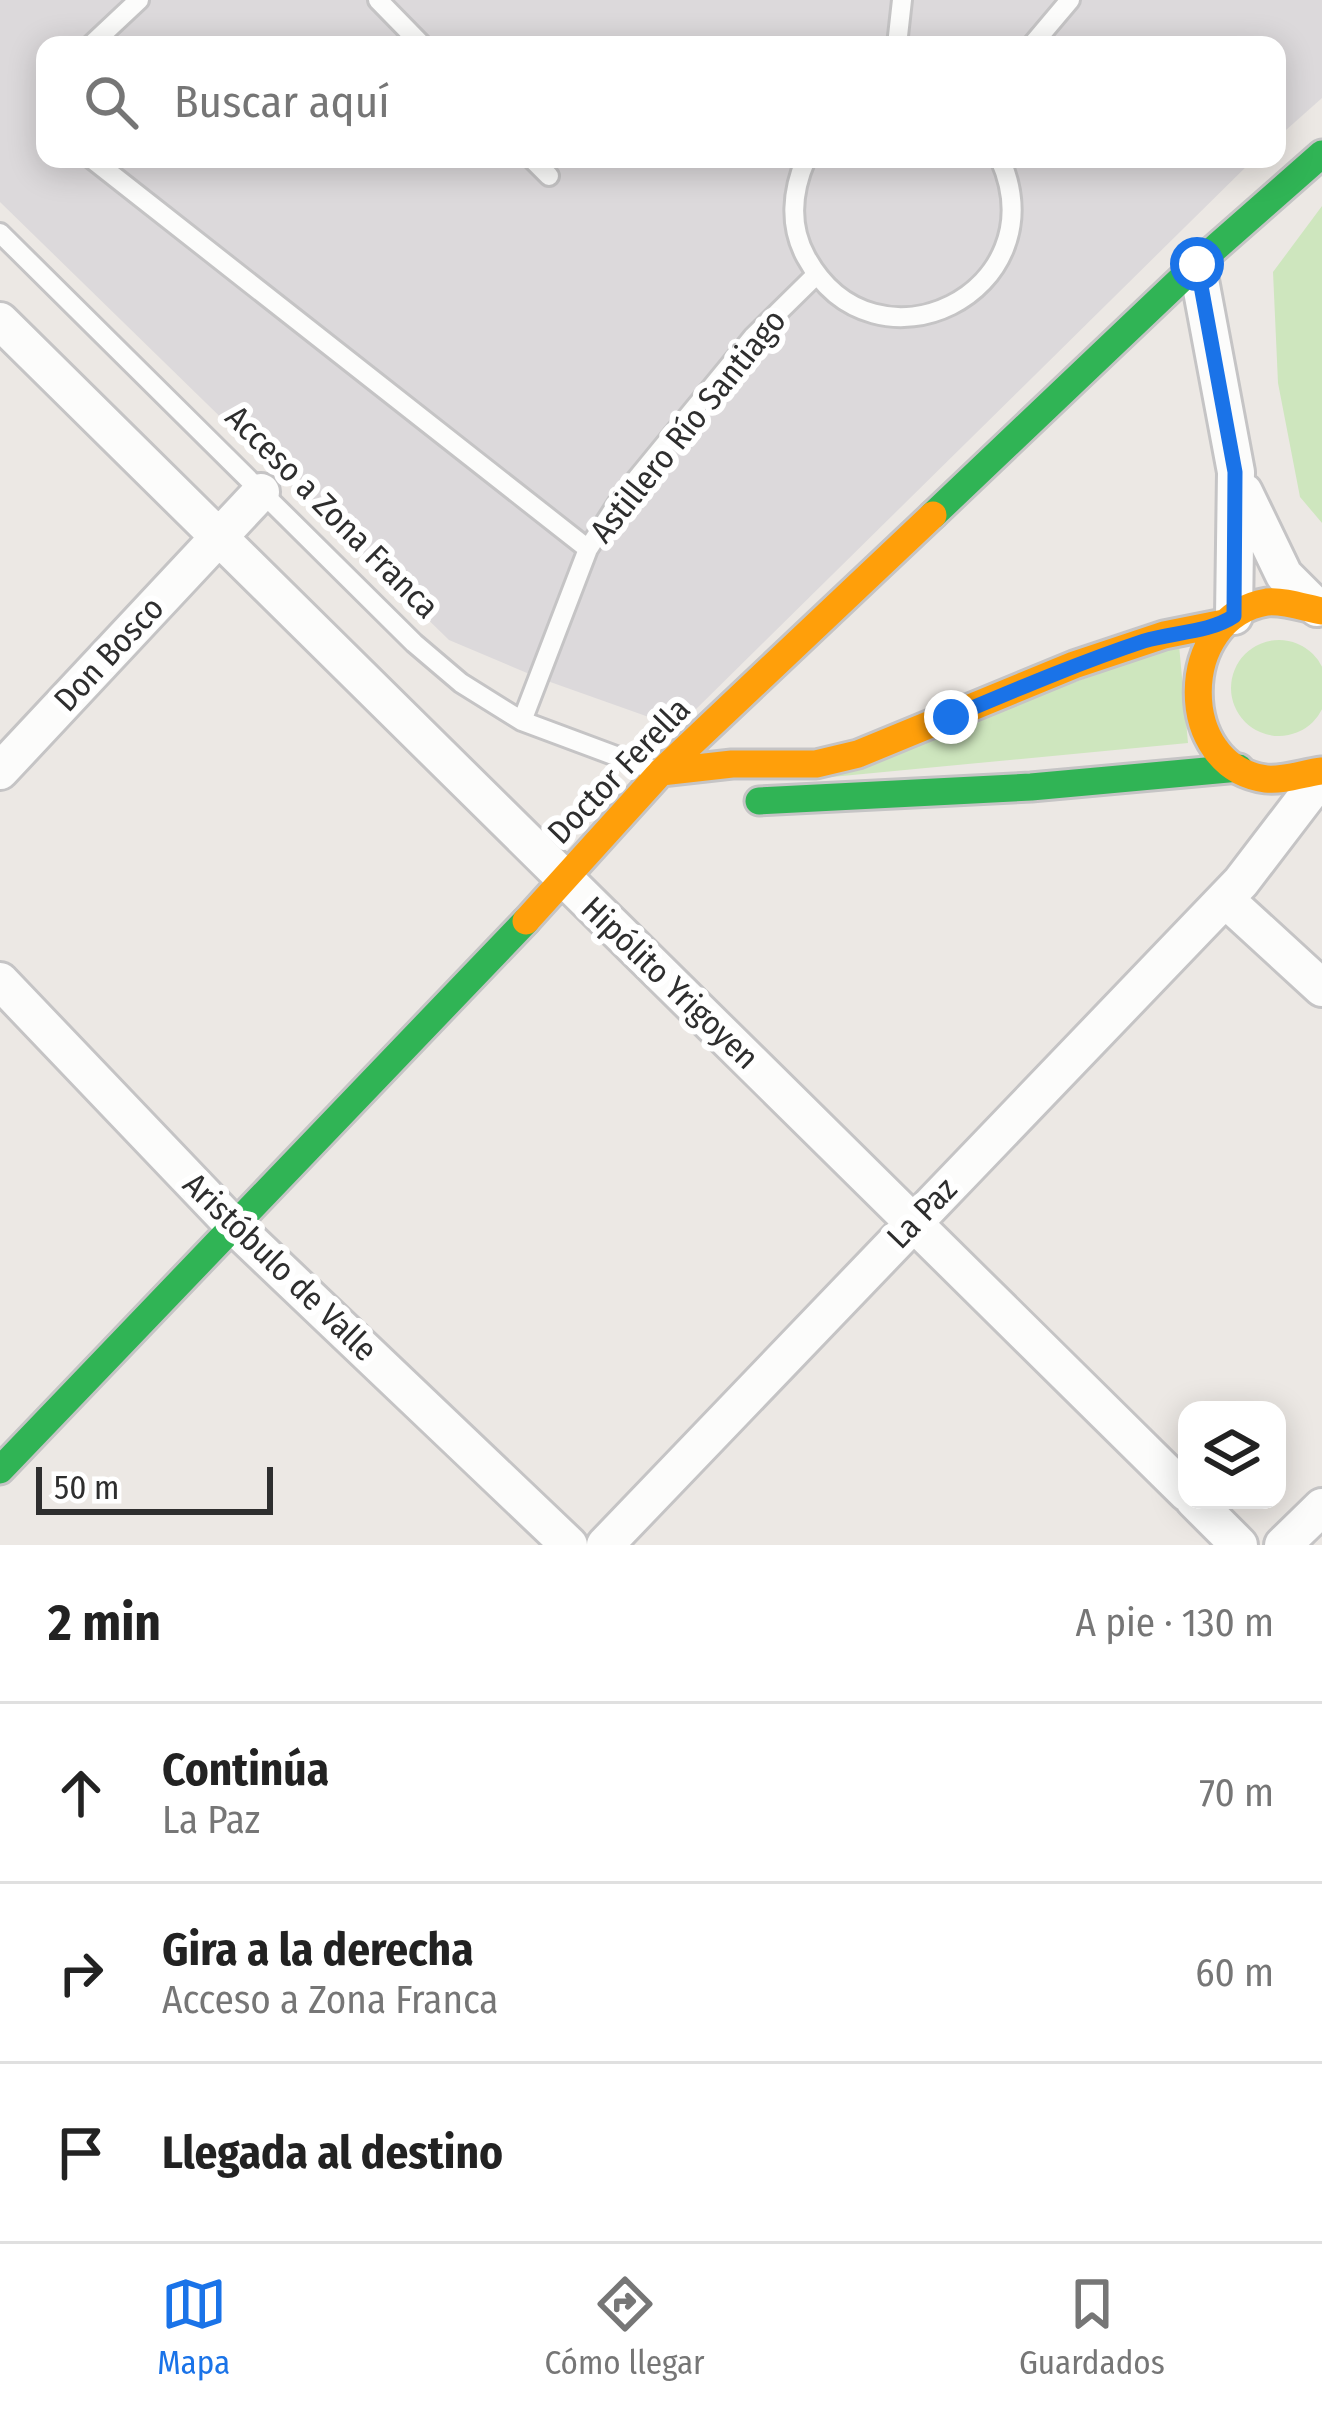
<!DOCTYPE html>
<html lang="es">
<head>
<meta charset="utf-8">
<style>
	:root { --surface:#fff; --page:#f2f2f2; --text:#222; --muted:#767676; --line:#e0e0e0; --accent:#1a73e8 }
	body { margin:0; font-family:"Fira Sans Condensed",sans-serif; background:var(--page); color:var(--text) }
	.controls { position:absolute; right:36px; bottom:36px; display:grid; overflow:hidden; border-radius:24px; box-shadow:0 6px 30px #0003 }
	.controls button { width:108px; height:108px; display:grid; place-items:center; padding:0; border:0; border-bottom:3px solid var(--line); background:var(--surface); color:var(--text); font:60px sans-serif }
	.scale { position:absolute; left:36px; bottom:30px; width:237px; box-sizing:border-box; padding-left:12px; border:6px solid #2e2e2e; border-top:0; font-size:33px; line-height:42px; white-space:nowrap; color:#2e2e2e; -webkit-text-stroke:9px #fff; paint-order:stroke }
	.stop { position:absolute; width:36px; height:36px; margin:-27px; border:9px solid #1a73e8; border-radius:50%; background:#fff }
	.stop.end { background:#1a73e8; border-color:#fff; box-shadow:0 3px 12px #0008 }
	.list { margin:0; padding:0; list-style:none }
	h2 { display:flex; justify-content:space-between; align-items:center; height:156px; margin:0; padding:0 48px; font-size:51px }
	h2 small { font-size:39px; font-weight:400; color:var(--muted) }
	.list li { display:grid; grid-template-columns:78px 1fr auto; gap:36px; align-items:center; box-sizing:border-box; height:180px; padding:0 48px; border-top:3px solid var(--line) }
	.list b { display:block; font-size:45px; white-space:nowrap }
	.list p { margin:0; font-size:39px; white-space:nowrap; color:var(--muted) }
	.list em { font-size:39px; font-style:normal; color:var(--muted) }
	.icon { flex:none; width:66px; height:66px; fill:none; stroke:currentColor; stroke-width:2; stroke-linecap:round; stroke-linejoin:round }
	.map { position:relative; flex:none; width:1322px; height:1545px; overflow:hidden }
	.search { position:absolute; background:var(--surface); box-shadow:0 6px 30px #0003; left:36px; right:36px; top:36px; height:132px; display:flex; align-items:center; gap:30px; box-sizing:border-box; padding:0 42px; border-radius:24px; color:var(--muted); font-size:45px }
	.sheet { height:696px; background:var(--surface) }
	nav { display:flex; justify-content:space-around; align-items:center; box-sizing:border-box; height:168px; border-top:3px solid var(--line); background:var(--surface); font-size:33px; color:var(--muted) }
	nav a { display:grid; justify-items:center; gap:6px }
	nav .on { color:var(--accent) }
	.map>svg:first-child { display:block }
	.industrial { fill:#dcd9db }
	.green { fill:#cee6be }
	.lines { fill:none; stroke-linecap:round; stroke-linejoin:round }
	.lane-casing { stroke:#c5c4c5; stroke-width:24 }
	.street-casing { stroke:#c5c4c5; stroke-width:42 }
	.fast-casing { stroke:#c5c4c5; stroke-width:33 }
	.slow-casing { stroke:#c5c4c5; stroke-width:33 }
	.lane { stroke:#fcfcfb; stroke-width:18 }
	.street { stroke:#fcfcfb; stroke-width:36 }
	.fast { stroke:#30b455; stroke-width:27 }
	.slow { stroke:#ff9f0a; stroke-width:27 }
	.route { stroke:#1a73e8; stroke-width:15 }
	.labels { text-anchor:middle; dominant-baseline:central; stroke-width:12; stroke-linejoin:round; paint-order:stroke }
	.street-label { font-size:33px; fill:#2e2e2e; stroke:#fff }
</style>
</head>
<body>
<div class="map">
<svg width="1322" height="1545" viewBox="0 0 1322 1545">
	<rect width="100%" height="100%" fill="#ece8e4"/>
	<path class="industrial" d="M 0,0 L 1322,0 L 1322,98 L 1277,138 L 1277,45 L 45,45 L 45,159 L 1254,159 L 688,717 L 660,721 L 539,678 L 449,640 L 0,202 Z"/>
	<path class="green" d="M 1322,206 L 1322,523 L 1300,497 L 1278,383 L 1273,272 Z
		M1231 688a48 48 0 1 1 96 0a48 48 0 1 1-96 0Z
		M 1179,645 L 1188,743 L 800,780 Z"/>
	<g class="lines">
		<defs>
			<path id="lane" d="M 378,0 L 422,45
				M 91,45 L 139,0
				M 897,45 L 902,0
				M 1032,45 L 1070,0
				M 92,159 L 588,549
				M 532,159 L 549,176
				M 806,159 C 792,191 789,226 806,257 C 875,383 1059,292 1000,159
				M 0,233 L 414,643 L 461,683 L 522,721 L 656,771
				M 522,721 L 588,549 L 621,498 L 753,337 L 816,275"/>
			<path id="street" d="M 1197,264 L 1236,472 L 1234,616
				M 0,321 L 1187,1493
				M 1244,492 L 1284,575 L 1317,608
				M 0,771 L 261,492
				M 1225,899 L 1322,988
				M 0,981 L 233,1225 L 569,1545
				M 1194,1500 L 1239,1545
				M 605,1545 L 1241,882 L 1322,776
				M 1283,1545 L 1322,1507"/>
			<path id="fast" d="M 933,515 L 1197,264 L 1322,154
				M 759,801 L 1031,787 L 1239,768
				M 0,1470 L 526,921"/>
			<path id="slow" d="M 1322,611 C 1306,608 1283,600 1267,602 C 1176,617 1175,767 1266,779 C 1283,781 1305,773 1322,771
				M 661,772 L 732,764 L 816,764 L 858,754 L 1074,665 L 1164,635 L 1224,623
				M 526,921 L 661,772 L 933,515"/>
		</defs>
		<use href="#lane" class="lane-casing"/>
		<use href="#street" class="street-casing"/>
		<use href="#fast" class="fast-casing"/>
		<use href="#slow" class="slow-casing"/>
		<use href="#lane" class="lane"/>
		<use href="#street" class="street"/>
		<use href="#fast" class="fast"/>
		<use href="#slow" class="slow"/>
	</g>
	<g class="lines">
		<path class="route" d="M 951,717 C 1015,690 1078,663 1144,641 C 1172,632 1209,633 1234,616 L 1235,472 L 1197,264"/>
	</g>
	<g class="labels">
		<g class="street-label">
			<text transform="translate(688 426) rotate(-51)">Astillero Río Santiago</text>
			<text transform="translate(332 512) rotate(45)">Acceso a Zona Franca</text>
			<text transform="translate(109 654) rotate(-47)">Don Bosco</text>
			<text transform="translate(619 771) rotate(-46)">Doctor Ferella</text>
			<text transform="translate(670 983) rotate(44)">Hipólito Yrigoyen</text>
			<text transform="translate(922 1213) rotate(-46)">La Paz</text>
			<text transform="translate(280 1267) rotate(44)">Aristóbulo de Valle</text>
		</g>
	</g>
</svg>
<div class="controls">
<button><svg class="icon" aria-label="layers" viewBox="0 0 24 24"><path d="M12 4l9 5-9 5-9-5zM3 14l9 5 9-5"/></svg></button>
</div>
<div class="scale">50 m</div>
<div class="stop" style="left:1197px;top:264px"></div>
<div class="stop end" style="left:951px;top:717px"></div>
<div class="search"><svg class="icon" aria-label="search" viewBox="0 0 24 24"><circle cx="10" cy="10" r="6"/><path d="M15 15l6 6"/></svg>Buscar aquí</div>
</div>
<section class="sheet">
<h2>2 min<small>A pie · 130 m</small></h2>
<ul class="list">
<li><svg class="icon" aria-label="ahead" viewBox="0 0 24 24"><path d="M12 20V5M6 11l6-6 6 6"/></svg><div><b>Continúa</b><p>La Paz</p></div><em>70 m</em></li>
<li><svg class="icon" aria-label="right" viewBox="0 0 24 24"><path d="M7 20v-9h11M14 6l5 5-5 5"/></svg><div><b>Gira a la derecha</b><p>Acceso a Zona Franca</p></div><em>60 m</em></li>
<li><svg class="icon" aria-label="arrive" viewBox="0 0 24 24"><path d="M6 21V4h12l-3 4 3 4H6"/></svg><div><b>Llegada al destino</b></div></li>
</ul>
</section>
<nav>
<a class="on"><svg class="icon" aria-label="map" viewBox="0 0 24 24"><path d="M3 6l6-2 6 2 6-2v14l-6 2-6-2-6 2zM9 4v14M15 6v14"/></svg>Mapa</a>
<a><svg class="icon" aria-label="directions" viewBox="0 0 24 24"><path d="M12 3l9 9-9 9-9-9zM9 14v-3h6M13 9l2 2-2 2"/></svg>Cómo llegar</a>
<a><svg class="icon" aria-label="saved" viewBox="0 0 24 24"><path d="M7 4h10v16l-5-4-5 4z"/></svg>Guardados</a>
</nav>
</body>
</html>
